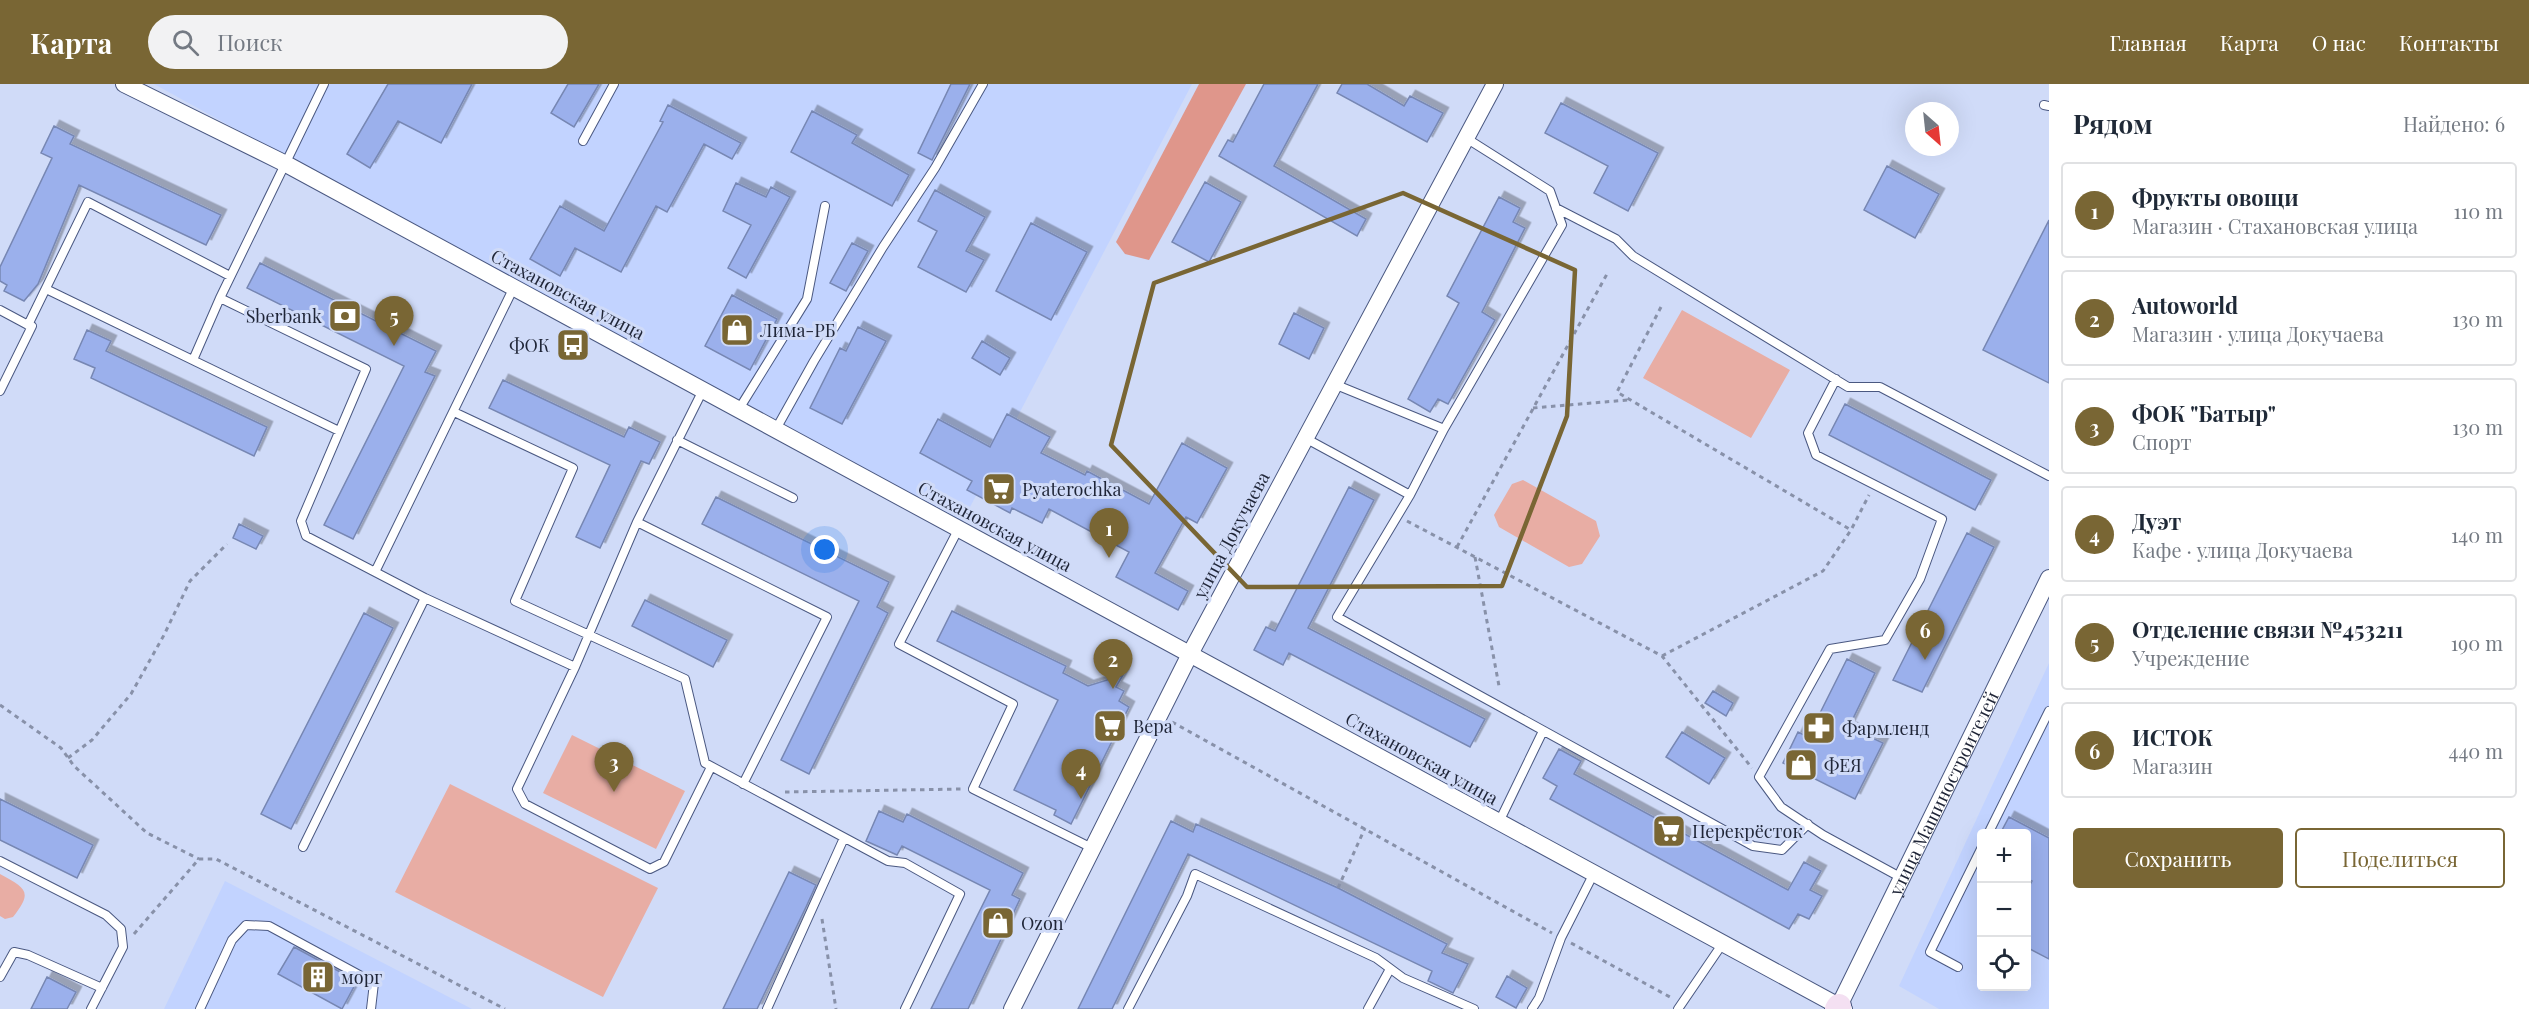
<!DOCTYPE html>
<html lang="ru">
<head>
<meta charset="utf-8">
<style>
	:root { --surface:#fff; --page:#f2f2f3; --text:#1f2937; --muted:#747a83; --line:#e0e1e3; --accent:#796634 }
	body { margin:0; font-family:"Playfair Display",serif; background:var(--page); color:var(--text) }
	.controls { position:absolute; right:18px; bottom:18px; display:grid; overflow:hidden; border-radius:6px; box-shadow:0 6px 24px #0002 }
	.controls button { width:54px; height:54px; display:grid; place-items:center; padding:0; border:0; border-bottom:2px solid var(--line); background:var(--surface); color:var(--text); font:30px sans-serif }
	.compass { position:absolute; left:1905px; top:18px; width:54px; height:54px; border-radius:50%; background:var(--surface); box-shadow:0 6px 24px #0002; rotate:153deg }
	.you { position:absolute; left:825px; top:466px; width:21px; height:21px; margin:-15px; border:4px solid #fff; border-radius:50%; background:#1a73e8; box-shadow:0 0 0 9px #1a73e833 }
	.badge { display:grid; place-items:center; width:39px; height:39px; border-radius:50%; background:var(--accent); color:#fff; font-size:20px; font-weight:700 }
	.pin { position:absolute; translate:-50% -50px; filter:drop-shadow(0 2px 3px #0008) }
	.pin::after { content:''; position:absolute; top:32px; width:21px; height:18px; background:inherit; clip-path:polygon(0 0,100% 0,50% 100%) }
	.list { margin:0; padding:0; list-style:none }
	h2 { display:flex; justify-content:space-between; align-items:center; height:78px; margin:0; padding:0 24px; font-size:26px }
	h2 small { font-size:20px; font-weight:400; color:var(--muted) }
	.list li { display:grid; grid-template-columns:39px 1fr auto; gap:18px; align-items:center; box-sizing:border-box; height:96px; margin:0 12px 12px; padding:0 12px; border:2px solid var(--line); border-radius:6px }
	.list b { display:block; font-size:22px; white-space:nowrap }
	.list p { margin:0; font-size:20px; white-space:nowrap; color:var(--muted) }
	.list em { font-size:20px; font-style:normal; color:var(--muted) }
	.actions { display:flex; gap:12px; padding:18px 24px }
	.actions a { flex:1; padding:14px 0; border:2px solid var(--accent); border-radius:6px; text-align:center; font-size:21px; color:var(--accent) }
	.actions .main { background:var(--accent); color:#fff }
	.icon { flex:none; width:33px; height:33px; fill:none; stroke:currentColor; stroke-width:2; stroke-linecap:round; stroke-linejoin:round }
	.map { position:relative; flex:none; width:2049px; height:925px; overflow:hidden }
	header { display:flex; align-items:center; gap:36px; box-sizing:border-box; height:84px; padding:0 30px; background:var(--accent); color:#fff }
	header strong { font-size:28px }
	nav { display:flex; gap:33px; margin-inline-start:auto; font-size:21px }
	.search { width:420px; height:54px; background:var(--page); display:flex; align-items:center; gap:15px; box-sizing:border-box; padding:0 21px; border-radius:33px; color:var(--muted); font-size:22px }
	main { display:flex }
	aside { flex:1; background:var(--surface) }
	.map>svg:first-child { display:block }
	.built { fill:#c2d3ff; fill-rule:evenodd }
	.green { fill:#e8ada4 }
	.forest { fill:#df968b }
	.building { fill:#9bb0ec; stroke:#7787b3; stroke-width:1.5; filter:url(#shadow) }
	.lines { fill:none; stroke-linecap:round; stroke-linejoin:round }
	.lane-casing { stroke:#4a5881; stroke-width:10 }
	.street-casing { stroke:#4a5881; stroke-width:18 }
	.secondary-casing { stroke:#4a5881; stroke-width:26 }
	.path { stroke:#8891a9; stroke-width:3; stroke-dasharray:4.5 4.5; stroke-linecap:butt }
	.lane { stroke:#fff; stroke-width:8 }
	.street { stroke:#fff; stroke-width:16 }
	.secondary { stroke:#f4e0f2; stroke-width:24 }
	.marked { fill:none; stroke:#796634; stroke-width:4.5; stroke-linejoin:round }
	.labels { text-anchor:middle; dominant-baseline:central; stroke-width:6; stroke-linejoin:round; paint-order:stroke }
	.street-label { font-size:18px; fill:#1f2537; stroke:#d0dbf8 }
	.poi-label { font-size:18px; fill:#1f2537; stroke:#d0dbf8; text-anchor:start }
</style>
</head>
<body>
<header>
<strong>Карта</strong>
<div class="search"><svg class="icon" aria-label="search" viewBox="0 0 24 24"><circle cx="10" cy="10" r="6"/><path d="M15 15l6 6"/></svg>Поиск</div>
<nav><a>Главная</a><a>Карта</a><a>О нас</a><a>Контакты</a></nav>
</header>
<main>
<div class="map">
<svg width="2049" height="925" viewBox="0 0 2049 925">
	<defs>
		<filter id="shadow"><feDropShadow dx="5.5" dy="-5.5" stdDeviation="0" flood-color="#0004"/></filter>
	</defs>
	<rect width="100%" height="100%" fill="#d0dbf8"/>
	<path class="built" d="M 154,0 L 1192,0 L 959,444 Z
		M 2049,579 L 2049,925 L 1939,925 L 1899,902 ZM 1982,750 L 2026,750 L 2026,902 L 1982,902 Z
		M 225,797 L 472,925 L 164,925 Z"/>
	<path class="green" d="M 1682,226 L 1790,286 L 1751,354 L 1643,294 Z
		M 1523,396 L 1596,437 L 1600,452 L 1582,480 L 1569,483 L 1499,443 L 1494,431 L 1512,400 Z
		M 572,651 L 685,707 L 656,765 L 543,709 Z
		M 450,700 L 658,804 L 603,913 L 395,808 Z
		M 0,790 C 25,804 34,807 13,833 L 5,835 L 0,832 Z"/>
	<path class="forest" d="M 1199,0 L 1246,0 L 1149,176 L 1125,170 L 1116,158 Z"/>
	<path class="building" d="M 388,0 L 472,0 L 441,59 L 398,37 L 370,84 L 347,70 Z
		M 568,0 L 599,0 L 574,43 L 551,29 Z
		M 951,0 L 970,0 L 932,76 L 918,69 Z
		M 1264,0 L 1318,0 L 1274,82 L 1366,135 L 1357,152 L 1219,72 L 1228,56 L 1233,58 Z
		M 1342,0 L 1367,0 L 1404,22 L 1410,12 L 1443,29 L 1427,58 L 1337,9 Z
		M 1561,19 L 1658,69 L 1628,127 L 1594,109 L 1608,82 L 1545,49 Z
		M 668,21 L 741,59 L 732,75 L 704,60 L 667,128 L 656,122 L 621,188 L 575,164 L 560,192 L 530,175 L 560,122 L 604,147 L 663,38 L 660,37 Z
		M 812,27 L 857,51 L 852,59 L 909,91 L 892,122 L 791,68 Z
		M 54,42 L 74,52 L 70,60 L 221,131 L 206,161 L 79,101 L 38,200 L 24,217 L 4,207 L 7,201 L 0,197 L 0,183 L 52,74 L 41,69 Z
		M 1887,82 L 1939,110 L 1915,154 L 1864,126 Z
		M 1205,98 L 1241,118 L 1209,178 L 1172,158 Z
		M 736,99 L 766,113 L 771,103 L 790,113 L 746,194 L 728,184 L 751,141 L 723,127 Z
		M 935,106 L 985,133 L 966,167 L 984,176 L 966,208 L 918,183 L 937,147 L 918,137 Z
		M 1499,113 L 1520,124 L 1513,138 L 1525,144 L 1482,228 L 1495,236 L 1448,320 L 1438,315 L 1430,328 L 1408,315 L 1459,219 L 1447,212 Z
		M 2049,136 L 2049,299 L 1983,266 Z
		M 1031,139 L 1087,168 L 1051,236 L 996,207 Z
		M 852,159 L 868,167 L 846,207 L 830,199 Z
		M 260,179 L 436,267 L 425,288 L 435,292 L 353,455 L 324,441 L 404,282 L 247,204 Z
		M 732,211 L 777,235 L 750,286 L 705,262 Z
		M 1294,229 L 1324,244 L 1309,275 L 1279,260 Z
		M 858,243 L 886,257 L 842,340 L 810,324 L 840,264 L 846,267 Z
		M 87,246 L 111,257 L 106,267 L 267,343 L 254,372 L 91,294 L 95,284 L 74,275 Z
		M 982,257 L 1010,274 L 1000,291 L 972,274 Z
		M 503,296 L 624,353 L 629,343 L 660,358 L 649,380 L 641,377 L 600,464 L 576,453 L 610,381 L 489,324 Z
		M 1845,320 L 1991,396 L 1975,426 L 1829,351 Z
		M 1007,330 L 1050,353 L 1041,369 L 1085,391 L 1087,387 L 1149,420 L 1182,359 L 1227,384 L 1197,439 L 1186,433 L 1155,489 L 1188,507 L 1178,526 L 1116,493 L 1129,468 L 1049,425 L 1042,439 L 1012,424 L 1010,429 L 967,406 L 972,397 L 920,369 L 938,335 L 990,363 Z
		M 1349,403 L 1374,416 L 1308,544 L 1485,635 L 1470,663 L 1289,569 L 1283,581 L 1254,566 L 1266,543 L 1275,547 Z
		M 716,413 L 889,498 L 877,523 L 888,529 L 809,690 L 781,676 L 859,517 L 702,440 Z
		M 239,440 L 263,452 L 256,465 L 233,454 Z
		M 1967,449 L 1994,463 L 1922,608 L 1893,596 Z
		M 645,516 L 727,556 L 713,583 L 632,542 Z
		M 952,527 L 1066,582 L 1063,589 L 1088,602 L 1123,591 L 1116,603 L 1124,607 L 1119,617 L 1129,623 L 1071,740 L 1054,731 L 1056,726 L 1014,706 L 1058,616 L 937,557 Z
		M 364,529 L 393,544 L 291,745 L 261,730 Z
		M 1847,575 L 1875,589 L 1849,643 L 1883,659 L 1855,715 L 1783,679 L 1798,648 L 1808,653 Z
		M 1713,607 L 1733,619 L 1726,632 L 1705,619 Z
		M 1682,648 L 1725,674 L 1709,700 L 1666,673 Z
		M 1559,665 L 1581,677 L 1574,690 L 1788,806 L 1804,778 L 1821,787 L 1810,806 L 1822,812 L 1809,835 L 1798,830 L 1789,845 L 1550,715 L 1557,702 L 1543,694 Z
		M 0,715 L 93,761 L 77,794 L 0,756 Z
		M 879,727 L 903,738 L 907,730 L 1023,789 L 1012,811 L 1020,815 L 968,925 L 931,925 L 990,806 L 902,762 L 897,771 L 866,757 Z
		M 2009,733 L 2049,754 L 2049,875 L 2026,863 L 2026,808 L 2032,797 L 2026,794 L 2026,750 L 2000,750 Z
		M 1171,737 L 1193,748 L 1196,740 L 1338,804 L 1447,860 L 1442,869 L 1468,880 L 1453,909 L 1428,897 L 1432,887 L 1188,770 L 1112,925 L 1078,925 Z
		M 789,788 L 816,801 L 806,823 L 757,925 L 723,925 Z
		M 294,863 L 357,897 L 342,925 L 278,890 Z
		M 1507,892 L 1527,904 L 1516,924 L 1496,913 Z
		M 47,893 L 76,908 L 67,925 L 31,925 Z"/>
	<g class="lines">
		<defs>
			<path id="lane" d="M 2044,21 L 2049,22
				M 583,57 L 614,0
				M 1556,124 L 1616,155 L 1633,172 L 1848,303 L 1880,303 L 2049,392
				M 46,205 L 339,347
				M 220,214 L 366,285 L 301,437 L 306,452 L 425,514 L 575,583 L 637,438 L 703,306
				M 0,226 L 28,241 L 88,118 L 230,192
				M 193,276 L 220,214 L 324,0
				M 1836,295 L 1808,349 L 1816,371 L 1942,435 L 1920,495 L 1885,556 L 1830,565 L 1759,693 L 1781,723 L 1823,751 L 1900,793
				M 1334,300 L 1444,345 L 1562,141 L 1550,107 L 1466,54
				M 0,307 L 32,242 L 28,241
				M 739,325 L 807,215 L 825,122
				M 454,328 L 573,384 L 515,517 L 685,595 L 705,679 L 888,777 L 905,779 L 960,810 L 905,925
				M 776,345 L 814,277 L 883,163 L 935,84 L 983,0
				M 1305,354 L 1410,411 L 1444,345
				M 677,356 L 793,414
				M 1410,411 L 1337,533 L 1753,762 L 1782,766 L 1808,740
				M 637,438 L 827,533 L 743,700
				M 959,444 L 899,560 L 1013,620 L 973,705 L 1094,765
				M 375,488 L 514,203
				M 575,583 L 517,705 L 525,720 L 650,785 L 664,778 L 711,683
				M 1499,738 L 1543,647
				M 1988,750 L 2049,627
				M 303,763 L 425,514
				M 0,777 L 106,831 L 121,845 L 123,863 L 91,925
				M 1958,883 L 1930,868 L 1982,763
				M 0,893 L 14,868 L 28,871 L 102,904
				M 200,925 L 232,856 L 246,841 L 269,842 L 374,899 L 371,925
				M 767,925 L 844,754
				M 1128,925 L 1187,812 L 1195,790 L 1376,874 L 1403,894 L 1474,925
				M 1368,925 L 1390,885
				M 1532,925 L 1539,914 L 1561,854 L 1594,789
				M 1678,925 L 1723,859"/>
			<g id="street">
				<path d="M 124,0 L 286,80 L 1844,925"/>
				<path id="s1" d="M 1839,922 L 2049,494"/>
				<path d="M 1012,925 L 1190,570 L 1495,0"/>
			</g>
			<path id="secondary" d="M 1837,925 L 1839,922"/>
		</defs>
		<use href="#lane" class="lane-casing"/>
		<use href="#street" class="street-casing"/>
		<use href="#secondary" class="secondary-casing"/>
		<path class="path" d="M 1661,223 L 1617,308 L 1851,446
			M 1533,324 L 1628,316
			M 1407,437 L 1662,572 L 1752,684
			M 1457,463 L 1607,190
			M 1475,473 L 1499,602
			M 1662,572 L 1823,487 L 1851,446 L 1869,411
			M 0,621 L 61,664 L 74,682 L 147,749 L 199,775
			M 1172,638 L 1552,849
			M 68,674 L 92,656 L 131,610 L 164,551 L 190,497 L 227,460
			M 785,708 L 962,705
			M 1338,804 L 1365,744
			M 822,835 L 836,925
			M 134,850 L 199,775 L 216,775 L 505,925
			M 1571,859 L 1670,913"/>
		<use href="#lane" class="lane"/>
		<use href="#street" class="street"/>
		<use href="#secondary" class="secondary"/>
	</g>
	<path class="marked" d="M 1403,109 L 1575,186 L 1567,332 L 1502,502 L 1247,503 L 1111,361 L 1154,199 Z"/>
	<defs>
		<symbol id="bank-square" viewBox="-11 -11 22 22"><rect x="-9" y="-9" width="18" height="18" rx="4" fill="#796634" stroke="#d0dbf8"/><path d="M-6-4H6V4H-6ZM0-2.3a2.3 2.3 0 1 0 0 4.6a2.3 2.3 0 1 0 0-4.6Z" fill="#fff"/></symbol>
		<symbol id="shop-square" viewBox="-11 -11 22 22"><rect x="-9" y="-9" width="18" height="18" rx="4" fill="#796634" stroke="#d0dbf8"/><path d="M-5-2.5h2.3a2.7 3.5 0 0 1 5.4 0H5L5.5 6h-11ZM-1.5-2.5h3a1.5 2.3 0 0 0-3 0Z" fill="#fff"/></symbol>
		<symbol id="bus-square" viewBox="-11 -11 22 22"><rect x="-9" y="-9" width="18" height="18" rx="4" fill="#796634" stroke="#d0dbf8"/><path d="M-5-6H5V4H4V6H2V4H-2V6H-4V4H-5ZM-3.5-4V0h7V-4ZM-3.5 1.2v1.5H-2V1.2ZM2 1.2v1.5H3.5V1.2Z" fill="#fff"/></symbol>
		<symbol id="supermarket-square" viewBox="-11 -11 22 22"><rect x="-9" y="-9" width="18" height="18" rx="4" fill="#796634" stroke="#d0dbf8"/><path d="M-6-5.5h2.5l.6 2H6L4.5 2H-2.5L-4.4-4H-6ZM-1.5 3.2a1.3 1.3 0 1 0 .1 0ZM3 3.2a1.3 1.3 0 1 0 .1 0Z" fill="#fff"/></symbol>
		<symbol id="pharmacy-square" viewBox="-11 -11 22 22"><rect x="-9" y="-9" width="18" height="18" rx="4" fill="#796634" stroke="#d0dbf8"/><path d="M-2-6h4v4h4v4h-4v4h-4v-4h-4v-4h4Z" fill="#fff"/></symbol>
		<symbol id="building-square" viewBox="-11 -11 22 22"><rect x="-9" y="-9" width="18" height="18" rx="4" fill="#796634" stroke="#d0dbf8"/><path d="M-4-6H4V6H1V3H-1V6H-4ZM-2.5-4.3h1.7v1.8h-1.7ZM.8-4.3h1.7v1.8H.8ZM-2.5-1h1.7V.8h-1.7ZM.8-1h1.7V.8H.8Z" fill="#fff"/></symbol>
	</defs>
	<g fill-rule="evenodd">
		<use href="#bank-square" x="326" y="213" width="38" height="38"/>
		<use href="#shop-square" x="718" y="227" width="38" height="38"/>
		<use href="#bus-square" x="554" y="242" width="38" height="38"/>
		<use href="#supermarket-square" x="980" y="386" width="38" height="38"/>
		<use href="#supermarket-square" x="1091" y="623" width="38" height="38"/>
		<use href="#pharmacy-square" x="1800" y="625" width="38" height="38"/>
		<use href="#shop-square" x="1782" y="662" width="38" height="38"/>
		<use href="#supermarket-square" x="1650" y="728" width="38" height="38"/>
		<use href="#shop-square" x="979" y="820" width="38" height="38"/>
		<use href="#building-square" x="299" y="874" width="38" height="38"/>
	</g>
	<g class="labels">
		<g class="street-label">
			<text transform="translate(568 210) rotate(28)">Стахановская улица</text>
			<text transform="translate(995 442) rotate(28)">Стахановская улица</text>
			<text transform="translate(1231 451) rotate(-62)">улица Докучаева</text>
			<text transform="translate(1422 674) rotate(29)">Стахановская улица</text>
			<text stroke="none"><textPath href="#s1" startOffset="237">улица Машиностроителей</textPath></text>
		</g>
		<g class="poi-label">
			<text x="322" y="232" text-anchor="end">Sberbank</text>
			<text x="760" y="246">Лима-РБ</text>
			<text x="550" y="261" text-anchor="end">ФОК</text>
			<text x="1022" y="405">Pyaterochka</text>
			<text x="1133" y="642">Вера</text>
			<text x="1842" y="644">Фармленд</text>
			<text x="1824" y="681">ФЕЯ</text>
			<text x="1692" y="747">Перекрёсток</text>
			<text x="1021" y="839">Ozon</text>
			<text x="341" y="893">морг</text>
		</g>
	</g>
</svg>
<div class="controls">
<button>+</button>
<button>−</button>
<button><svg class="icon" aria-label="locate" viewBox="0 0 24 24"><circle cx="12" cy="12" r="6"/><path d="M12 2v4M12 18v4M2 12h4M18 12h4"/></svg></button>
</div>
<svg class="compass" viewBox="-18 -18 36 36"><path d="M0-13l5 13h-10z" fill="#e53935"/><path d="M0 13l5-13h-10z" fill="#747a83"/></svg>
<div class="you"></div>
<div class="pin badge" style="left:1109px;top:474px">1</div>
<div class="pin badge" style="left:1113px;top:605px">2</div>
<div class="pin badge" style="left:614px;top:708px">3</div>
<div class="pin badge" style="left:1081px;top:715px">4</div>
<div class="pin badge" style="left:394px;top:262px">5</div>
<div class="pin badge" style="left:1925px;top:576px">6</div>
</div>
<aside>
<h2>Рядом<small>Найдено: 6</small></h2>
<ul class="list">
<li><span class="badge">1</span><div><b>Фрукты овощи</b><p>Магазин · Стахановская улица</p></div><em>110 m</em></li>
<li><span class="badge">2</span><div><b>Autoworld</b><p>Магазин · улица Докучаева</p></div><em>130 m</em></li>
<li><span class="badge">3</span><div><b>ФОК &quot;Батыр&quot;</b><p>Спорт</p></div><em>130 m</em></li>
<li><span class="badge">4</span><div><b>Дуэт</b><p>Кафе · улица Докучаева</p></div><em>140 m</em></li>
<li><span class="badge">5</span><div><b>Отделение связи №453211</b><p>Учреждение</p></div><em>190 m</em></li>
<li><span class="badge">6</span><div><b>ИСТОК</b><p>Магазин</p></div><em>440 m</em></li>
</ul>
<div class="actions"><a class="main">Сохранить</a><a>Поделиться</a></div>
</aside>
</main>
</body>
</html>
